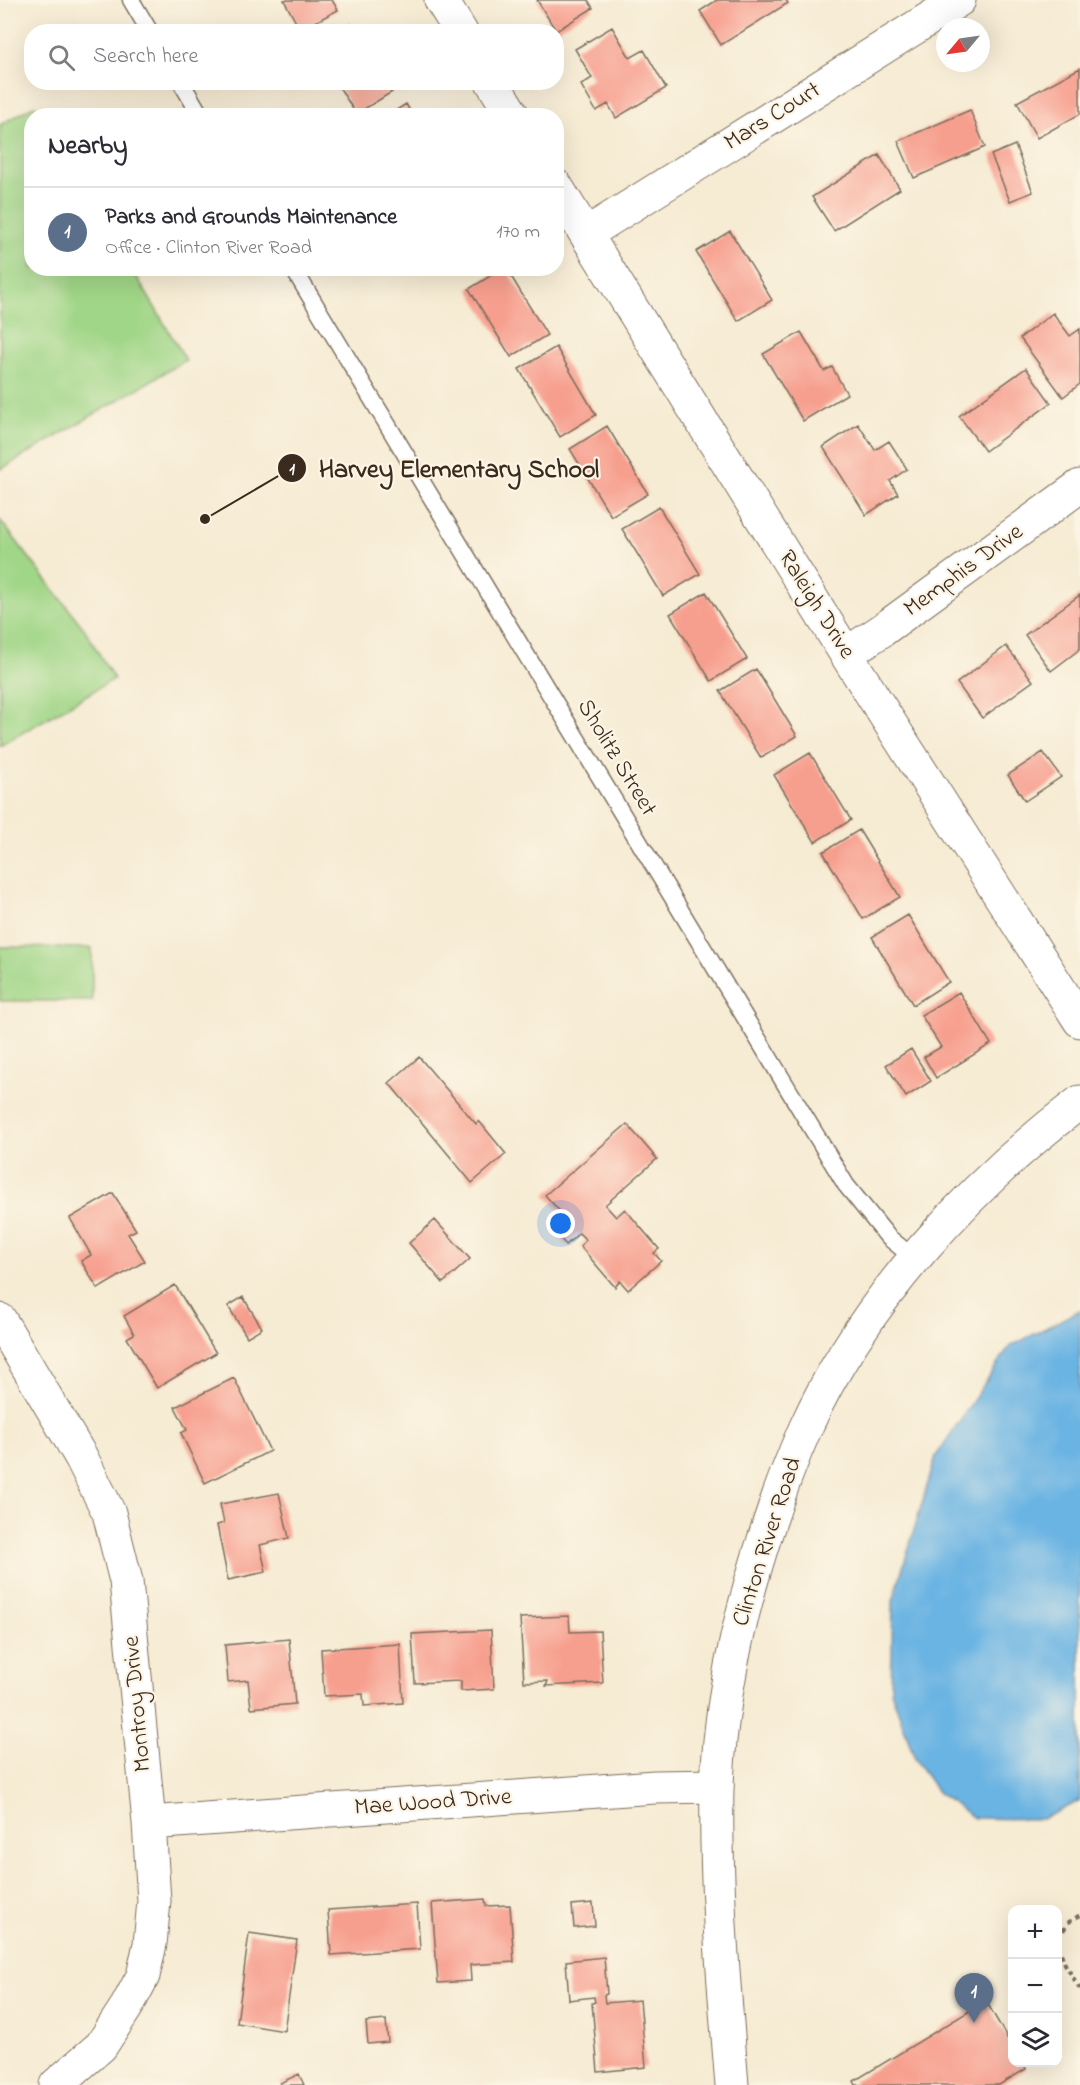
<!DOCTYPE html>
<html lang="en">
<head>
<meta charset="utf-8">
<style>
	:root { --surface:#fff; --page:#f7f7f7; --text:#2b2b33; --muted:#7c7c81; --line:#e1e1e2; --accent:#0f766e }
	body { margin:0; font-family:"Indie Flower",sans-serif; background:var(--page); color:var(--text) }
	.controls { position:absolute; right:18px; bottom:18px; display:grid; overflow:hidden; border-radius:12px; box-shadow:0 6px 24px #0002 }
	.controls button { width:54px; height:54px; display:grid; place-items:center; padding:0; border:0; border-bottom:2px solid var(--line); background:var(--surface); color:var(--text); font:30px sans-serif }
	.compass { position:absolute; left:936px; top:18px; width:54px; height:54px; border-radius:50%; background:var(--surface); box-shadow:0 6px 24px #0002; rotate:241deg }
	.you { position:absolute; left:561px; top:1224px; width:21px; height:21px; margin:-15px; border:4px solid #fff; border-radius:50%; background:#1a73e8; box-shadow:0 0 0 9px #1a73e833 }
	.badge { display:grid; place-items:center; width:39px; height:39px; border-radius:50%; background:var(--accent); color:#fff; font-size:20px; font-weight:700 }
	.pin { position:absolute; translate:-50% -50px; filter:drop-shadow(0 2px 3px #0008) }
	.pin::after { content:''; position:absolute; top:32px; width:21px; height:18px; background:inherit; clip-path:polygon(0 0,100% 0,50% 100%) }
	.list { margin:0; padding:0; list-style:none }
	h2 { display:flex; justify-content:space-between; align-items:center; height:78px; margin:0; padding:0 24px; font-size:26px }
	h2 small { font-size:20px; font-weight:400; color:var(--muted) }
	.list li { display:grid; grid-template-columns:39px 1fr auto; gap:18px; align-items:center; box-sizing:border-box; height:90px; padding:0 24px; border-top:2px solid var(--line) }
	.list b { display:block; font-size:22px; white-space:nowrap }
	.list p { margin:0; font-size:20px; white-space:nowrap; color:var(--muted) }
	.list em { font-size:20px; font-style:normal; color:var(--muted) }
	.icon { flex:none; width:33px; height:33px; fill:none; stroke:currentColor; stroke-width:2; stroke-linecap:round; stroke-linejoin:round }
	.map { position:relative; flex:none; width:1080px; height:2085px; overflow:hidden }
	.search { position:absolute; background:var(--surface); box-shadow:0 6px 24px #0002; left:24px; top:24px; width:540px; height:66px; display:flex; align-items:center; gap:15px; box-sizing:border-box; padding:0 21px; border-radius:24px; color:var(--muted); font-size:22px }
	.panel { position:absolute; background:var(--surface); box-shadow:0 6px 24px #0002; left:24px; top:108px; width:540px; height:168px; border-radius:24px }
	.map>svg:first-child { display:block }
	.green { fill:#a0d687; stroke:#6e8052; stroke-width:1.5 }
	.water { fill:#6bb4e3; stroke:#536f80; stroke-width:1.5 }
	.building { fill:#f79f8e }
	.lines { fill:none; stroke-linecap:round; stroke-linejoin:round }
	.lane-casing { stroke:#7c6e5d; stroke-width:19 }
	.street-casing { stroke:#7c6e5d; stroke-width:35 }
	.secondary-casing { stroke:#7c6e5d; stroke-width:35 }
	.path { stroke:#7c6e5d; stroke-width:4; stroke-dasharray:4.5 4.5; stroke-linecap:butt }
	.lane { stroke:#fff; stroke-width:16 }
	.street { stroke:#fff; stroke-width:33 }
	.secondary { stroke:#fff; stroke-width:33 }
	.labels { text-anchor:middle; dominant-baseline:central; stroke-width:4.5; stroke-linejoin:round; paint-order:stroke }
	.street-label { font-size:24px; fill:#3b2a1e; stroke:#fcf5e5 }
	.leader { fill:none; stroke:#3b2a1e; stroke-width:2 }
	.callout-dot { fill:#3b2a1e; stroke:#fcf5e5; stroke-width:2 }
	.mark-label { font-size:18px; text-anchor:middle; font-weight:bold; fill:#fff }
	.callout-label { font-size:26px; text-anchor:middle; font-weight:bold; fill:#3b2a1e; stroke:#fcf5e5; stroke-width:4.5; stroke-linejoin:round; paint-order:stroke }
</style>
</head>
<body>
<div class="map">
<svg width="1080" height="2085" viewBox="0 0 1080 2085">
	<rect width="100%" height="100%" fill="#fcf5e5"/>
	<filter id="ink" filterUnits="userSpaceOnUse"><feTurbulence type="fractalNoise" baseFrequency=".0167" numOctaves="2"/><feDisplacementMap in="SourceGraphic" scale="12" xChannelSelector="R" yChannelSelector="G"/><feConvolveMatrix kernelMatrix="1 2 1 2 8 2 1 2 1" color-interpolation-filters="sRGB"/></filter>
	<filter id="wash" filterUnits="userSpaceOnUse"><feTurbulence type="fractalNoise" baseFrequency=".008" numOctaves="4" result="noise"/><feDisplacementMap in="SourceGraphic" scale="24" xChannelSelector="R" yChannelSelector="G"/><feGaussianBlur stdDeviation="1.35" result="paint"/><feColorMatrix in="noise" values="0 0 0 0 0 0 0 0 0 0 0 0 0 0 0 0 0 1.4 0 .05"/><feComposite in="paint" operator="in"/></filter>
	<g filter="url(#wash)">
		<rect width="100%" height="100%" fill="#f6ebd3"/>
		<path class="green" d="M 35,105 L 41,115 L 32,116 L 32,268 L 132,269 L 186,360 L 0,470 L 0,125 Z
			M 0,520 L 85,630 L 114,679 L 0,746 Z
			M 0,947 L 92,948 L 92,1001 L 0,1001 Z"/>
		<path class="water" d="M 1080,1310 L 1080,1801 L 1042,1819 L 974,1818 L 937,1792 L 915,1759 L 891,1691 L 893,1601 L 936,1456 L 1009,1347 Z"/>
		<g id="blocks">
			<path class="building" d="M 284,0 L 332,0 L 338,10 L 300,30 Z
				M 537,0 L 588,0 L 593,8 L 556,31 Z
				M 717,0 L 786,0 L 788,3 L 721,45 L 700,11 Z
				M 351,24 L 355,32 L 339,32 Z
				M 612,27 L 630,58 L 644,50 L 666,88 L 616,118 L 608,104 L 596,111 L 581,85 L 592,78 L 575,49 Z
				M 1080,68 L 1080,114 L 1037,138 L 1017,102 Z
				M 336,82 L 386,82 L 392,92 L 356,114 Z
				M 406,104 L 413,116 L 387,116 Z
				M 970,110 L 985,147 L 914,178 L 898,141 Z
				M 1015,145 L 1033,192 L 1010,201 L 991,155 Z
				M 879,155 L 900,189 L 834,231 L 812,197 Z
				M 730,231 L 772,300 L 738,321 L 696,252 Z
				M 503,268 L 506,268 L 547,335 L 511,357 L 469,289 Z
				M 1053,313 L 1070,336 L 1080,329 L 1080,384 L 1063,397 L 1020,338 Z
				M 801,332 L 824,371 L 832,367 L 847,394 L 803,421 L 763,354 Z
				M 556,347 L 596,415 L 560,437 L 519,369 Z
				M 1026,368 L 1051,403 L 985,451 L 959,416 Z
				M 858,424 L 875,450 L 889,441 L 907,469 L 890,481 L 898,494 L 866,515 L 823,447 Z
				M 607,426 L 648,494 L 611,516 L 570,449 Z
				M 659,507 L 700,574 L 663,596 L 622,529 Z
				M 706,592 L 747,659 L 711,681 L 670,614 Z
				M 1080,595 L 1080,649 L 1051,671 L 1025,635 Z
				M 1006,646 L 1033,681 L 982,718 L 957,683 Z
				M 756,669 L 797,736 L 761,758 L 720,691 Z
				M 1043,752 L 1061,777 L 1025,801 L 1008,775 Z
				M 810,753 L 851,820 L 815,842 L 774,775 Z
				M 859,830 L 900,897 L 863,919 L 823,852 Z
				M 908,915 L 949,982 L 913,1005 L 872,937 Z
				M 959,992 L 991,1044 L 936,1078 L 924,1057 L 941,1047 L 921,1015 Z
				M 911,1049 L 931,1081 L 906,1097 L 886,1065 Z
				M 419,1057 L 476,1124 L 479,1121 L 506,1154 L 472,1183 L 389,1083 Z
				M 627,1124 L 657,1159 L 605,1205 L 616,1217 L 625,1209 L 659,1249 L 654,1253 L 661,1261 L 628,1290 L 620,1281 L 615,1287 L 580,1246 L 586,1240 L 579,1233 L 566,1245 L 551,1228 L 564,1216 L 545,1195 Z
				M 113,1193 L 136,1230 L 128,1234 L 145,1261 L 98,1289 L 81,1261 L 91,1255 L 70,1218 Z
				M 435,1220 L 470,1259 L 443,1283 L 409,1243 Z
				M 175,1285 L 216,1353 L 157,1388 L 127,1338 L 134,1334 L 124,1316 Z
				M 243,1297 L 262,1328 L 247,1337 L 228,1306 Z
				M 234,1378 L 270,1451 L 205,1483 L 181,1433 L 187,1430 L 175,1407 Z
				M 279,1493 L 289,1538 L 260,1545 L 266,1572 L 228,1580 L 217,1525 L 224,1523 L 220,1504 Z
				M 569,1616 L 570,1632 L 600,1631 L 603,1683 L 546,1686 L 548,1681 L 524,1682 L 520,1618 Z
				M 491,1630 L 494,1689 L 461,1691 L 461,1681 L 415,1683 L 412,1634 Z
				M 289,1639 L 295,1704 L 251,1708 L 248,1680 L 228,1682 L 225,1645 Z
				M 400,1644 L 403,1703 L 364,1706 L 363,1694 L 324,1696 L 321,1649 Z
				M 485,1899 L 486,1906 L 510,1905 L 514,1962 L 470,1965 L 471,1981 L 438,1983 L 432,1903 Z
				M 593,1903 L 595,1926 L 574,1928 L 572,1905 Z
				M 417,1904 L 420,1949 L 331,1955 L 328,1910 Z
				M 249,1933 L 297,1940 L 284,2031 L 237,2023 Z
				M 604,1957 L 607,1994 L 604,1995 L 605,2003 L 640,2000 L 646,2067 L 598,2072 L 592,2003 L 595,2002 L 594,1997 L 569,2000 L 566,1961 Z
				M 986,2001 L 1012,2046 L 1012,2062 L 1023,2062 L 1026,2069 L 999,2085 L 856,2085 L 854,2081 Z
				M 386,2020 L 388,2042 L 368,2044 L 366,2022 Z
				M 299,2074 L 304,2085 L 281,2085 L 280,2083 Z"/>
		</g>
	</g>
	<g filter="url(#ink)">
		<use href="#blocks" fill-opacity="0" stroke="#7c6e5d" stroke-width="1.5"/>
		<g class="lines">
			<defs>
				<path id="lane" d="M 131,0 L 150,32
					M 181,82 L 201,116
					M 293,268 L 846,1185 L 888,1237 L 915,1259"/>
				<path id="street" d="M 441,0 L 461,32
					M 492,82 L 513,116
					M 556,186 L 846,654 L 1080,1021
					M 586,234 L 959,0
					M 846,654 L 881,631 L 1080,486
					M 0,1320 L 81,1457 L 109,1513 L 126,1581 L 149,1823 L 154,1901 L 150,1944 L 143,1976 L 127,2006 L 101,2046 L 56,2085
					M 149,1823 L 655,1787 L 717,1786"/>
				<path id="secondary" d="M 732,2085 C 724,1986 715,1887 717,1787 C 719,1719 732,1651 750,1586 C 765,1533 783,1479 805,1429 C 861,1303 971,1184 1080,1102"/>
			</defs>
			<use href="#lane" class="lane-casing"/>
			<use href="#street" class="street-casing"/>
			<use href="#secondary" class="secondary-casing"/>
			<path class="path" d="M 1058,1938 L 1069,1922 L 1080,1915
				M 1058,1945 L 1065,1964 L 1080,1989"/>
			<use href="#lane" class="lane"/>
			<use href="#street" class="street"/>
			<use href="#secondary" class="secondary"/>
		</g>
	</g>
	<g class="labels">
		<g class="street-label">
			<text transform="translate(773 117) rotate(-32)">Mars Court</text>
			<text transform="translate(964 571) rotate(-36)">Memphis Drive</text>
			<text transform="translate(816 605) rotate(58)">Raleigh Drive</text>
			<text transform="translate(616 758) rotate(59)">Sholitz Street</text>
			<text transform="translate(768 1542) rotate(-72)">Clinton River Road</text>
			<text transform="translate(138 1704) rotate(-95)">Montroy Drive</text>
			<text transform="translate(433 1803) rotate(-4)">Mae Wood Drive</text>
		</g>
	</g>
	<path class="leader" d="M205 519L292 468"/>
	<g class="callout-dot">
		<circle cx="205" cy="519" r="6"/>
		<circle cx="292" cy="468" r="15"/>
	</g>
	<g class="mark-label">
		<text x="292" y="474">1</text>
	</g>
	<g class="callout-label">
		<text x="459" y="477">Harvey Elementary School</text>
	</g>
</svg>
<div class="controls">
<button>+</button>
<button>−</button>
<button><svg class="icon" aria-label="layers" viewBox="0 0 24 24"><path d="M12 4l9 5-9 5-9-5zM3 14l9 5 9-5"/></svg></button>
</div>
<svg class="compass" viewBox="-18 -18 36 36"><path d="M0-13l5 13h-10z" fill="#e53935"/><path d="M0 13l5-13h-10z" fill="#7c7c81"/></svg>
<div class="you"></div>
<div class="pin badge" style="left:974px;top:2023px;background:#5c6f8a">1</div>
<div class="search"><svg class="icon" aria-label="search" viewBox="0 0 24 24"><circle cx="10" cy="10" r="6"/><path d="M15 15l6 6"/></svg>Search here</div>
<section class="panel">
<h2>Nearby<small></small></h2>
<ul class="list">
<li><span class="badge" style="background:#5c6f8a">1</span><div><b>Parks and Grounds Maintenance</b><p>Office · Clinton River Road</p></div><em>170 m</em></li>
</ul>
</section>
</div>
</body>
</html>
